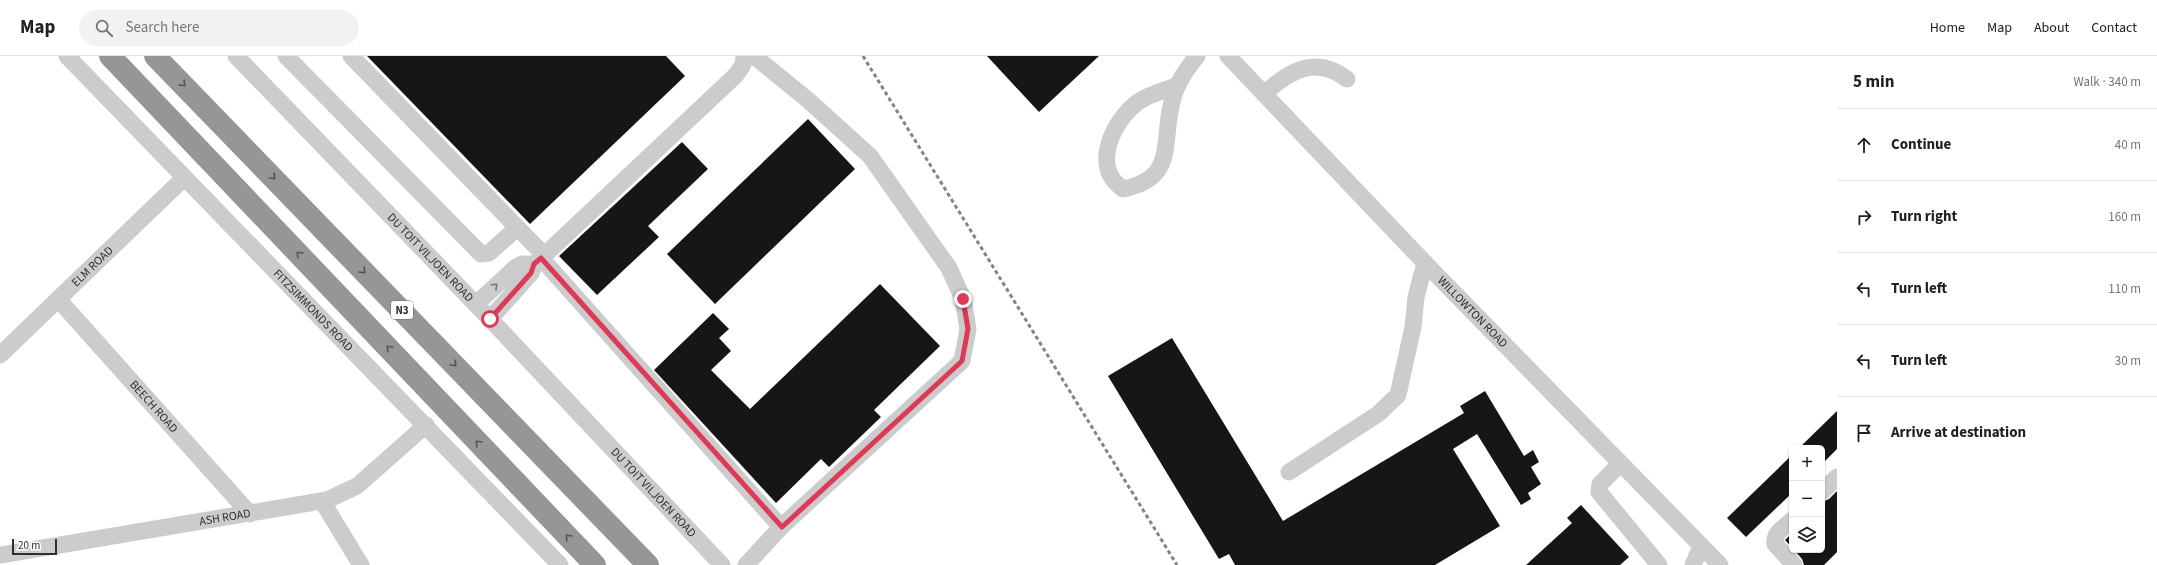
<!DOCTYPE html>
<html lang="en">
<head>
<meta charset="utf-8">
<style>
	:root { --surface:#fff; --page:#f2f2f2; --text:#202124; --muted:#757577; --line:#e0e0e0 }
	body { margin:0; font-family:"Source Sans 3",sans-serif; background:var(--page); color:var(--text) }
	.controls { position:absolute; right:12px; bottom:12px; display:grid; overflow:hidden; border-radius:6px; box-shadow:0 1px 3px #0004 }
	.controls button { width:36px; height:36px; display:grid; place-items:center; padding:0; border:0; border-bottom:1px solid var(--line); background:var(--surface); color:var(--text); font:20px sans-serif }
	.scale { position:absolute; left:12px; bottom:10px; width:45px; box-sizing:border-box; padding-left:4px; border:2px solid #2f2f2f; border-top:0; font-size:11px; line-height:14px; white-space:nowrap; color:#2f2f2f; -webkit-text-stroke:3px #fff; paint-order:stroke }
	.stop { position:absolute; width:12px; height:12px; margin:-9px; border:3px solid #de3957; border-radius:50%; background:#fff }
	.stop.end { background:#de3957; border-color:#fff; box-shadow:0 1px 4px #0008 }
	.list { margin:0; padding:0; list-style:none }
	h2 { display:flex; justify-content:space-between; align-items:center; height:52px; margin:0; padding:0 16px; font-size:17px }
	h2 small { font-size:13px; font-weight:400; color:var(--muted) }
	.list li { display:grid; grid-template-columns:26px 1fr auto; gap:12px; align-items:center; box-sizing:border-box; height:72px; padding:0 16px; border-top:1px solid var(--line) }
	.list b { display:block; font-size:15px; white-space:nowrap }
	.list em { font-size:13px; font-style:normal; color:var(--muted) }
	.icon { flex:none; width:22px; height:22px; fill:none; stroke:currentColor; stroke-width:2; stroke-linecap:round; stroke-linejoin:round }
	.map { position:relative; flex:none; width:1837px; height:509px; overflow:hidden }
	header { display:flex; align-items:center; gap:24px; box-sizing:border-box; height:56px; padding:0 20px; background:var(--surface); border-bottom:1px solid var(--line) }
	header strong { font-size:19px }
	nav { display:flex; gap:22px; margin-inline-start:auto; font-size:14px }
	.search { width:280px; height:36px; background:var(--page); display:flex; align-items:center; gap:10px; box-sizing:border-box; padding:0 14px; border-radius:22px; color:var(--muted); font-size:15px }
	main { display:flex }
	aside { flex:1; background:var(--surface) }
	.map>svg:first-child { display:block }
	.building { fill:#161616 }
	.lines { fill:none; stroke-linecap:round; stroke-linejoin:round }
	.minor { stroke:#ccc; stroke-width:17 }
	.highway { stroke:#969696; stroke-width:22 }
	.rail { stroke:#848484; stroke-width:3; stroke-dasharray:4 3; stroke-linecap:butt }
	.oneway { stroke:#535353 }
	.oneway2 { stroke:#767676 }
	.route { stroke:#de3957; stroke-width:5 }
	.labels { text-anchor:middle; dominant-baseline:central; stroke-width:4; stroke-linejoin:round; paint-order:stroke }
	.shield { fill:#fff; stroke:#6d6d6d; stroke-width:1 }
	.shield-label { font-size:11px; font-weight:bold; fill:#2f2f2f }
	.street-label { font-size:12px; fill:#2f2f2f; stroke:#fff }
</style>
</head>
<body>
<header>
<strong>Map</strong>
<div class="search"><svg class="icon" aria-label="search" viewBox="0 0 24 24"><circle cx="10" cy="10" r="6"/><path d="M15 15l6 6"/></svg>Search here</div>
<nav><a>Home</a><a>Map</a><a>About</a><a>Contact</a></nav>
</header>
<main>
<div class="map">
<svg width="1837" height="509" viewBox="0 0 1837 509">
	<rect width="100%" height="100%" fill="#fff"/>
	<path class="building" d="M 367,0 L 666,0 L 685,20 L 530,168 Z
		M 987,0 L 1099,0 L 1039,56 Z
		M 808,63 L 855,113 L 715,248 L 667,198 Z
		M 682,86 L 708,113 L 648,170 L 659,181 L 597,239 L 559,200 Z
		M 880,228 L 940,290 L 874,354 L 881,361 L 829,411 L 821,403 L 776,447 L 654,314 L 713,257 L 729,273 L 719,282 L 731,295 L 711,314 L 750,353 Z
		M 1172,282 L 1283,465 L 1464,357 L 1460,350 L 1485,335 L 1524,400 L 1533,394 L 1539,406 L 1531,411 L 1541,428 L 1528,437 L 1531,443 L 1521,449 L 1477,378 L 1453,393 L 1500,470 L 1435,509 L 1235,509 L 1229,498 L 1219,503 L 1108,320 Z
		M 1837,355 L 1837,393 L 1822,408 L 1822,392 L 1799,392 Z
		M 1792,399 L 1792,437 L 1746,481 L 1727,462 Z
		M 1837,435 L 1837,496 L 1824,509 L 1804,509 L 1802,503 L 1794,494 L 1822,494 L 1822,446 L 1829,443 Z
		M 1581,449 L 1629,501 L 1620,509 L 1526,509 L 1572,467 L 1567,462 Z
		M 1792,477 L 1792,492 L 1785,484 Z"/>
	<g class="lines">
		<g class="minor">
			<path id="s1" d="M 67,0 L 560,509"/>
			<path id="s2" d="M 236,0 L 490,263 L 722,509"/>
			<path d="M 286,0 L 481,198 L 489,197 L 517,172"/>
			<path d="M 351,0 L 544,199"/>
			<path id="s3" d="M 1228,0 L 1425,207 L 1720,509"/>
			<path d="M 1178,29 C 1166,34 1154,37 1143,43 C 1119,56 1094,100 1114,125 C 1117,128 1121,131 1123,133 C 1177,122 1161,88 1172,46 C 1176,28 1186,14 1197,0"/>
			<path d="M 1264,38 C 1291,13 1317,0 1347,23"/>
			<path d="M 541,202 L 781,471 L 962,305 L 968,273 L 963,243 L 949,212 L 870,100 L 808,44 L 754,0"/>
			<path id="s4" d="M 58,243 L 250,458"/>
			<path d="M 476,248 L 515,212 L 522,208 L 535,208"/>
			<path d="M 490,263 L 531,217 L 535,208 L 735,20 L 743,9 L 744,0"/>
			<path id="s5" d="M 0,299 L 184,122"/>
			<path d="M 1620,408 L 1600,428 L 1599,436 L 1659,509"/>
			<path d="M 1289,416 L 1378,358 L 1398,339 L 1413,271 L 1416,241 L 1425,207"/>
			<path d="M 1822,436 L 1837,421"/>
			<path d="M 322,445 L 361,509"/>
			<path d="M 1792,464 C 1785,471 1773,477 1775,488 L 1794,509"/>
			<path id="s6" d="M 0,499 L 327,444 L 357,430 L 426,369"/>
			<path d="M 746,509 L 781,471"/>
			<path d="M 1693,509 L 1701,490"/>
		</g>
		<path class="highway" d="M 110,0 L 595,509
			M 155,0 L 648,509"/>
		<path class="rail" d="M 863,0 L 1177,509"/>
	</g>
	<defs><path id="oneway-chevron" d="M-2-3.5L2.5 0L-2 3.5" fill="none" stroke-width="1.6" stroke-linecap="round" stroke-linejoin="round"/></defs>
	<g class="oneway">
		<use href="#oneway-chevron" transform="translate(183 28) rotate(46)"/>
		<use href="#oneway-chevron" transform="translate(273 121) rotate(46)"/>
		<use href="#oneway-chevron" transform="translate(299 198) rotate(-134)"/>
		<use href="#oneway-chevron" transform="translate(363 215) rotate(46)"/>
		<use href="#oneway-chevron" transform="translate(389 292) rotate(-134)"/>
		<use href="#oneway-chevron" transform="translate(454 308) rotate(46)"/>
		<use href="#oneway-chevron" transform="translate(478 387) rotate(-134)"/>
		<use href="#oneway-chevron" transform="translate(568 481) rotate(-134)"/>
	</g>
	<use class="oneway2" href="#oneway-chevron" transform="translate(495 230) rotate(-43)"/>
	<g class="lines">
		<path class="route" d="M 490,263 L 531,217 L 534,208 L 541,202 L 782,471 L 962,305 L 968,273 L 963,243"/>
	</g>
	<g class="labels">
		<rect class="shield" x="391" y="245" width="22" height="18" rx="3"/>
		<g class="shield-label">
			<text x="402" y="254">N3</text>
		</g>
		<g class="street-label">
			<text stroke="none"><textPath href="#s2" startOffset="280">DU TOIT VILJOEN ROAD</textPath></text>
			<text stroke="none"><textPath href="#s5" startOffset="128">ELM ROAD</textPath></text>
			<text stroke="none"><textPath href="#s1" startOffset="354">FITZSIMMONDS ROAD</textPath></text>
			<text stroke="none"><textPath href="#s3" startOffset="354">WILLOWTON ROAD</textPath></text>
			<text stroke="none"><textPath href="#s4" startOffset="144">BEECH ROAD</textPath></text>
			<text stroke="none"><textPath href="#s2" startOffset="604">DU TOIT VILJOEN ROAD</textPath></text>
			<text stroke="none"><textPath href="#s6" startOffset="228">ASH ROAD</textPath></text>
		</g>
	</g>
</svg>
<div class="controls">
<button>+</button>
<button>−</button>
<button><svg class="icon" aria-label="layers" viewBox="0 0 24 24"><path d="M12 4l9 5-9 5-9-5zM3 14l9 5 9-5"/></svg></button>
</div>
<div class="scale">20 m</div>
<div class="stop" style="left:490px;top:263px"></div>
<div class="stop end" style="left:963px;top:243px"></div>
</div>
<aside>
<h2>5 min<small>Walk · 340 m</small></h2>
<ul class="list">
<li><svg class="icon" aria-label="ahead" viewBox="0 0 24 24"><path d="M12 20V5M6 11l6-6 6 6"/></svg><div><b>Continue</b></div><em>40 m</em></li>
<li><svg class="icon" aria-label="right" viewBox="0 0 24 24"><path d="M7 20v-9h11M14 6l5 5-5 5"/></svg><div><b>Turn right</b></div><em>160 m</em></li>
<li><svg class="icon" aria-label="left" viewBox="0 0 24 24"><path d="M17 20v-9H6M10 6l-5 5 5 5"/></svg><div><b>Turn left</b></div><em>110 m</em></li>
<li><svg class="icon" aria-label="left" viewBox="0 0 24 24"><path d="M17 20v-9H6M10 6l-5 5 5 5"/></svg><div><b>Turn left</b></div><em>30 m</em></li>
<li><svg class="icon" aria-label="arrive" viewBox="0 0 24 24"><path d="M6 21V4h12l-3 4 3 4H6"/></svg><div><b>Arrive at destination</b></div></li>
</ul>
</aside>
</main>
</body>
</html>
